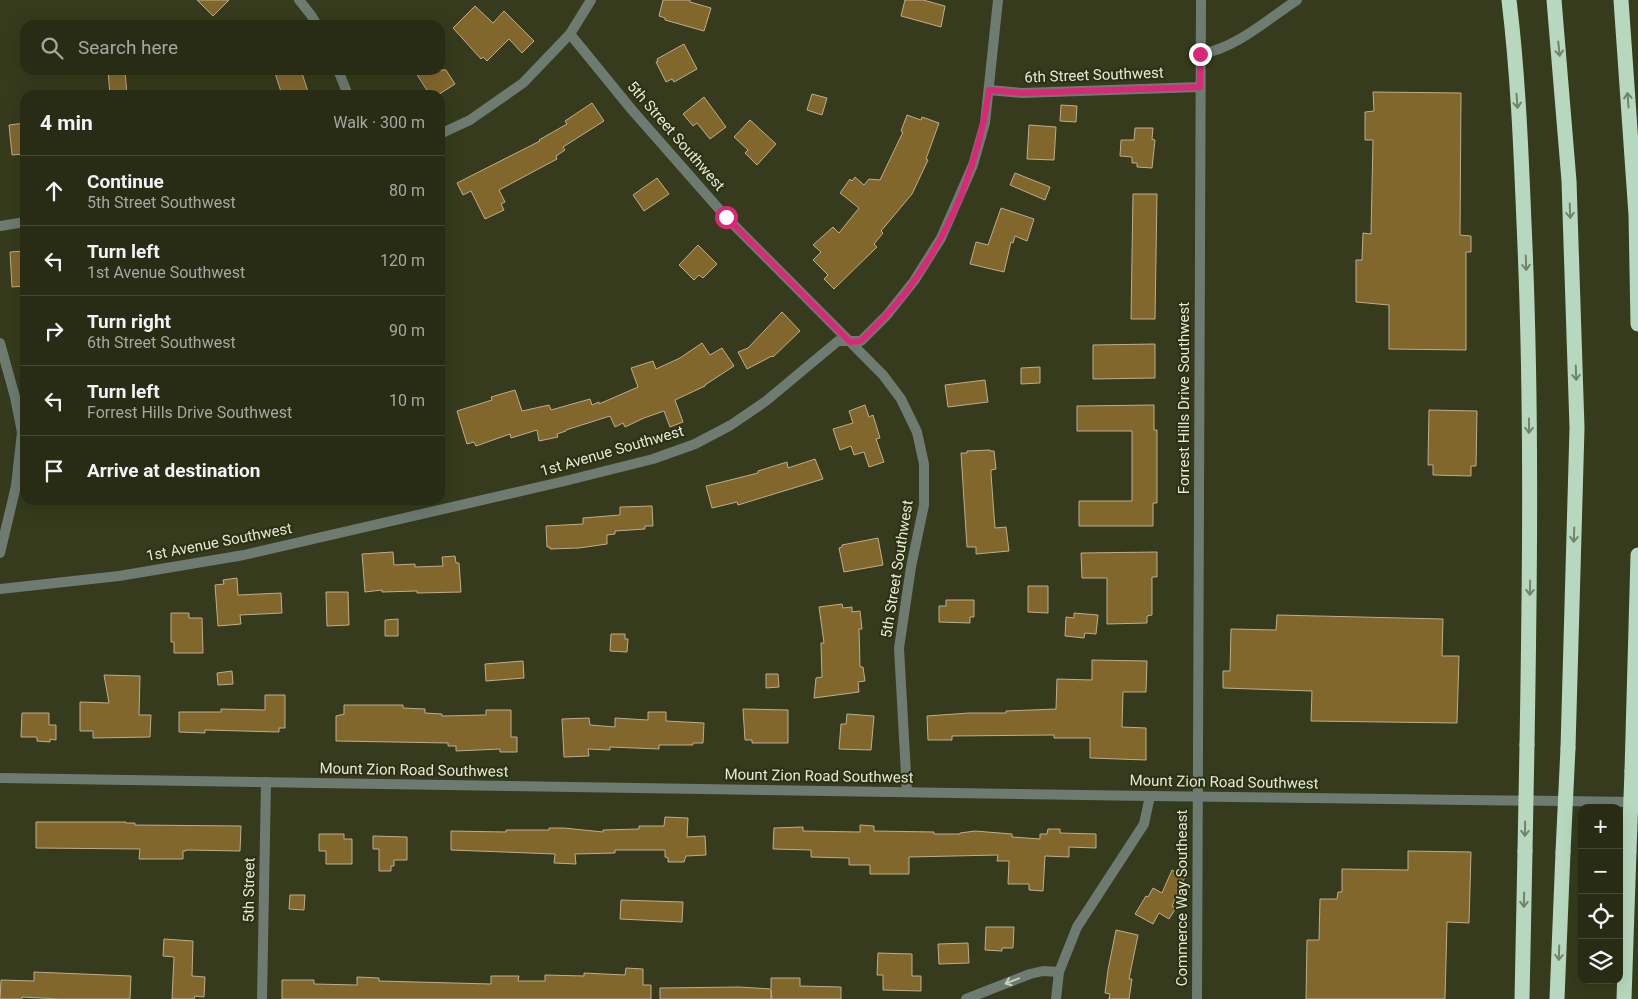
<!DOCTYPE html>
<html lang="en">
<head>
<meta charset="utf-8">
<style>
	:root { --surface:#282c15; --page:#30341e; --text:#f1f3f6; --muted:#a5a7a0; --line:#444834 }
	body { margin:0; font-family:Roboto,sans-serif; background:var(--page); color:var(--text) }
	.controls { position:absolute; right:15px; bottom:15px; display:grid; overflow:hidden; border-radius:10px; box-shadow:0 5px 20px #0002 }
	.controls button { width:45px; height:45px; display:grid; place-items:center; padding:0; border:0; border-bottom:1px solid var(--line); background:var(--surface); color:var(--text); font:25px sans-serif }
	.stop { position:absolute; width:15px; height:15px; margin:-11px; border:4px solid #db2777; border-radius:50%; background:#fff }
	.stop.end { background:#db2777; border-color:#fff; box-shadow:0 1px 5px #0008 }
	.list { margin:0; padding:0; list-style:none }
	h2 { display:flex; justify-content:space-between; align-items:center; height:65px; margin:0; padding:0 20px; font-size:21px }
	h2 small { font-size:16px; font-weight:400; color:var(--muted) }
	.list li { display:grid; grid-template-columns:32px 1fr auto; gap:15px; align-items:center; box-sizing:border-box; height:70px; padding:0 20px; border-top:1px solid var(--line) }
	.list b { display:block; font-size:19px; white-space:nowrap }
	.list p { margin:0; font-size:16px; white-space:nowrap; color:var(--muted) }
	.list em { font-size:16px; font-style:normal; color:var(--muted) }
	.icon { flex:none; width:28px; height:28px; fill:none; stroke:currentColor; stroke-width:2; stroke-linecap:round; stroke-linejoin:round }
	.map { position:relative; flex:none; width:1638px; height:999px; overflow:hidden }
	.search { position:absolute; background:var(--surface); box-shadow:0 5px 20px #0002; left:20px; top:20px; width:425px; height:55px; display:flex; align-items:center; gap:12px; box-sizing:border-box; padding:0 18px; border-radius:15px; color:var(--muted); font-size:19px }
	.panel { position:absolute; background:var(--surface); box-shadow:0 5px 20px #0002; left:20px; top:90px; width:425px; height:415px; border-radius:15px }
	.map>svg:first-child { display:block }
	.building { fill:#82672d; stroke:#bead8c }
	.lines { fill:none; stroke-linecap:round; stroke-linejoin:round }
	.minor { stroke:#6e7b71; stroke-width:10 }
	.tertiary { stroke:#6e7b71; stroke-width:10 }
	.motorway { stroke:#b7d8be; stroke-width:15 }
	.motorway-bridge { stroke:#b7d8be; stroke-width:15 }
	.oneway { stroke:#718468 }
	.oneway2 { stroke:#c7cebe }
	.route { stroke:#db2777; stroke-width:6 }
	.labels { text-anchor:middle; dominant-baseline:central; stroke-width:4; stroke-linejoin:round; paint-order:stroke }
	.street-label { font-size:15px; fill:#e5e9d7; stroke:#2b3112 }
</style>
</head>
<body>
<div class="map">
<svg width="1638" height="999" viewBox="0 0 1638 999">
	<rect width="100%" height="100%" fill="#353b1c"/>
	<path class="building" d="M 197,0 L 229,0 L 213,16 Z
		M 663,0 L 690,0 L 690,2 L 711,8 L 704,31 L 665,20 L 665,18 L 659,16 Z
		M 905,0 L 923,0 L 945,6 L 941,27 L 901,16 Z
		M 475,6 L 493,23 L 504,11 L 534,41 L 522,53 L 509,39 L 487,61 L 483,57 L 481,59 L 453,28 Z
		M 684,44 L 697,69 L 674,82 L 672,79 L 666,82 L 656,62 L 658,61 L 657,59 Z
		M 108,70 L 125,70 L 127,95 L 110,95 Z
		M 274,70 L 301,70 L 309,95 L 282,95 Z
		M 414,70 L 446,70 L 455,84 L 438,95 L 430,95 Z
		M 1373,92 L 1461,93 L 1460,235 L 1471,236 L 1471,252 L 1466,252 L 1466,350 L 1389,349 L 1389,305 L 1356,302 L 1356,260 L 1362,260 L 1363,233 L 1371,234 L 1373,140 L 1365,140 L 1365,112 L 1374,111 Z
		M 812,94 L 827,98 L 822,115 L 807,110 Z
		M 704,97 L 726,127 L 710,139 L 697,123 L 693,126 L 683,114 Z
		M 592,103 L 604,121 L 563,147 L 565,150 L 556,156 L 557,159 L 499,190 L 505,202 L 501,204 L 504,210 L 485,219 L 471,191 L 463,195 L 457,183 L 540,141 L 539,140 L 567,124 L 565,121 Z
		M 1061,105 L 1077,106 L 1076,122 L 1060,121 Z
		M 907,115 L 921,120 L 922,117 L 939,123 L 926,159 L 928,160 L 912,194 L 881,231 L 883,233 L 874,244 L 877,247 L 834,289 L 824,279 L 828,275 L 813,260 L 821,252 L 813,245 L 833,227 L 839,233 L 859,208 L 840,193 L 850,179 L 852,181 L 855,177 L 864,185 L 869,179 L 880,180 L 903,132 L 901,131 Z
		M 750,120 L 776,144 L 757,165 L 745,153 L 748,150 L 734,137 Z
		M 25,123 L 25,154 L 12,155 L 9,125 Z
		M 1029,125 L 1056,127 L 1054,160 L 1027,159 Z
		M 1135,128 L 1153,128 L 1152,139 L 1155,140 L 1152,168 L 1137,167 L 1137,163 L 1132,163 L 1132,157 L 1120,156 L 1121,140 L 1134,140 Z
		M 1015,173 L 1050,187 L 1045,200 L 1010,185 Z
		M 657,178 L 669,194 L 644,211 L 633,195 Z
		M 1133,194 L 1157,194 L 1155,319 L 1131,319 Z
		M 1001,208 L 1034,219 L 1027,241 L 1015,236 L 1013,243 L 1011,242 L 1004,272 L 970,264 L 976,242 L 988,245 Z
		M 698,245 L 717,264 L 703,278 L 699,275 L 694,280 L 679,265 Z
		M 25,251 L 25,286 L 12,287 L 10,252 Z
		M 782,312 L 800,331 L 773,357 L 772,356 L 747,369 L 738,352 L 748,348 Z
		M 702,343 L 710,355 L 722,348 L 734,366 L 705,385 L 705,386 L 675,400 L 683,422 L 670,427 L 664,411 L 644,418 L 625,427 L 623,423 L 615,427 L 610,416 L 566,430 L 566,431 L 557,434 L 558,437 L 539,441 L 537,430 L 511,438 L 510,434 L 476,446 L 474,442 L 467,444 L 457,411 L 492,400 L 491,397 L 515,390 L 522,411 L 549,405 L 551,410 L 590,399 L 592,405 L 599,402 L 599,404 L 638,387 L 631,368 L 653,361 L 656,369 L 680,358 Z
		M 1155,344 L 1155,378 L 1093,379 L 1093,345 Z
		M 1040,367 L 1040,383 L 1021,384 L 1021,368 Z
		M 985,380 L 988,402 L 948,407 L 945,385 Z
		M 865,405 L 869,417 L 873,415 L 880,438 L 876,439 L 884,462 L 869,467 L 864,452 L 854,455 L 851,446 L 840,450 L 833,429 L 853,423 L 849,411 Z
		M 1154,405 L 1154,430 L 1157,430 L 1157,503 L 1153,503 L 1153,526 L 1079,526 L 1079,501 L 1132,501 L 1132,431 L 1077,431 L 1077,406 Z
		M 1429,410 L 1477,411 L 1476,466 L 1471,466 L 1471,476 L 1433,475 L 1433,465 L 1428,465 Z
		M 990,450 L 990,451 L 994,451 L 996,469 L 991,470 L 991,474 L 995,528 L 1006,527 L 1009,551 L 976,554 L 976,547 L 967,547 L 961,453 L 967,453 L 967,451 Z
		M 815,459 L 823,479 L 738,505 L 737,502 L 712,508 L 706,486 L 758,473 L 758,471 L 787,462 L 788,468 Z
		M 652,506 L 653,526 L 645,526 L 645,529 L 615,531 L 615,534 L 607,535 L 607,544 L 579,548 L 550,549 L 550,547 L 547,547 L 546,526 L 583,524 L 583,518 L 620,515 L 620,507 Z
		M 878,538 L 883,565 L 844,572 L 839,548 L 842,547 L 842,545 Z
		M 393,552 L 394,565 L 415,564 L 415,567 L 443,566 L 442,557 L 455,556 L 456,563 L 459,563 L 461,592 L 417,593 L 417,591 L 382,592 L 382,590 L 365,592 L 362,554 Z
		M 1157,552 L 1157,577 L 1152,577 L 1152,615 L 1147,616 L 1147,623 L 1107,624 L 1107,578 L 1082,578 L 1081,553 Z
		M 237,578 L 238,595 L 281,593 L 282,613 L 240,615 L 241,624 L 218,626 L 215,585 L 224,584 L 223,580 Z
		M 1028,586 L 1048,586 L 1048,613 L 1028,612 Z
		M 326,592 L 348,592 L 349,625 L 327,626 Z
		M 946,600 L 974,600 L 974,617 L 970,617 L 970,623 L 939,622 L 939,606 L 946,606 Z
		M 842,604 L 843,608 L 852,607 L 852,612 L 860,611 L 862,629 L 859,629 L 860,667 L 863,667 L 865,681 L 858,682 L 859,692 L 814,698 L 816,678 L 822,677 L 821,643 L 824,643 L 819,607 Z
		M 171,613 L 189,613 L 189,618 L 202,618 L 203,653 L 174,653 L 174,642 L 171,642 Z
		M 1074,613 L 1098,615 L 1096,634 L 1085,633 L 1084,638 L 1065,636 L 1066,617 L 1074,618 Z
		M 1277,615 L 1443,619 L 1442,656 L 1459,656 L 1457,723 L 1311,721 L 1312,691 L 1223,688 L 1223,671 L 1230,671 L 1231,629 L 1276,630 Z
		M 398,619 L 398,636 L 385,636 L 385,620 Z
		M 611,634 L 625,634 L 625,639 L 628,639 L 627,652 L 610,651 Z
		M 1092,660 L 1147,661 L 1146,692 L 1123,692 L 1122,727 L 1146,728 L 1146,760 L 1090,758 L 1090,738 L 1054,738 L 1054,735 L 952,736 L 952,740 L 928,740 L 927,716 L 969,713 L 1006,713 L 1006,711 L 1056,709 L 1057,679 L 1092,680 Z
		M 523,661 L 524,678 L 486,681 L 485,664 Z
		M 232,671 L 233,684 L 218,685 L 217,673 Z
		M 766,674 L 778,674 L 779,687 L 766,688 Z
		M 104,675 L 140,676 L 139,715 L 151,715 L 150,737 L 93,738 L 93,731 L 80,731 L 80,702 L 109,703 Z
		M 265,695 L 285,695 L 285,728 L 279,728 L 279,732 L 205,730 L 205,733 L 179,732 L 179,712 L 221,712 L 221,709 L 265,710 Z
		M 344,705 L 403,705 L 403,708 L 425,709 L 425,713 L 442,714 L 442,716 L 486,715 L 486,710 L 511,710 L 511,737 L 517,737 L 517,752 L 500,752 L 500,749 L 456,751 L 456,746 L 448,746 L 448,743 L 336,741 L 336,716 L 344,714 Z
		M 743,709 L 788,710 L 788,743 L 752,743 L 752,740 L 745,740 Z
		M 648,712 L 666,712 L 666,721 L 704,723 L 703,743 L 693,743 L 693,745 L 659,745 L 659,749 L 610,747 L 610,750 L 588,749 L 589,756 L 564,757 L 562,719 L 589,718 L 590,725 L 615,727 L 615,718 L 648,720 Z
		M 22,713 L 49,713 L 49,725 L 56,725 L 56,740 L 50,739 L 50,742 L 37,741 L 37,737 L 21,737 Z
		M 847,714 L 874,716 L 871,750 L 839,749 L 841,724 L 846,724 Z
		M 665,817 L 688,818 L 687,837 L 705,836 L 706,855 L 686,856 L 684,862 L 668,862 L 668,858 L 665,857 L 665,850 L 615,850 L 615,853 L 575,854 L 576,864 L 554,863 L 555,854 L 451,850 L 451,831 L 506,832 L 506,830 L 549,830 L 549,828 L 564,828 L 603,832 L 603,830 L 639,829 L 639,826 L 664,826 Z
		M 36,822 L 126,822 L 126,823 L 135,823 L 135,825 L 241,826 L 240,851 L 186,850 L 186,851 L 183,851 L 183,859 L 139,859 L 140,849 L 36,848 Z
		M 860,825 L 874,826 L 874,831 L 934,832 L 934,834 L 960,834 L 960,833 L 975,831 L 1012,834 L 1012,837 L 1040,839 L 1040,834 L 1047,834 L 1048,829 L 1060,829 L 1060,833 L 1096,834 L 1096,848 L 1069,847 L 1069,857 L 1045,856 L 1043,891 L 1029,890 L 1029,884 L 1008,884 L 1009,861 L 997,861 L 998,855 L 909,857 L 909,874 L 870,874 L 870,865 L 849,865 L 849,858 L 811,857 L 811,850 L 773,849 L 774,828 L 803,827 L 803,831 L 860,832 Z
		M 319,834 L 344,834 L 344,839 L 352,839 L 352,864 L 326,864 L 326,851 L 319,851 Z
		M 373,836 L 407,837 L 407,860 L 394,860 L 394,866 L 391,866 L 391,871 L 379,871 L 379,849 L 373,849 Z
		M 1408,851 L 1471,852 L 1469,923 L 1447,922 L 1445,999 L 1306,999 L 1307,940 L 1319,940 L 1320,899 L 1337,899 L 1338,892 L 1342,892 L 1342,869 L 1408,870 Z
		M 1172,870 L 1185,877 L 1172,906 L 1176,908 L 1169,919 L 1159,913 L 1153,924 L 1135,914 L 1146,896 L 1148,897 L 1153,888 L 1162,893 Z
		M 290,895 L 305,895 L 304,910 L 289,909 Z
		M 621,900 L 683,902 L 682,922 L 620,919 Z
		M 986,927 L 1014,927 L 1013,948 L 1002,948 L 1002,951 L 985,950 Z
		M 1116,930 L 1138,935 L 1129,979 L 1132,979 L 1129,999 L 1109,999 L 1110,994 L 1105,993 L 1108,970 Z
		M 164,939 L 193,941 L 192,976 L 205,977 L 204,997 L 195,996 L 194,999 L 172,999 L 174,957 L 163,956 Z
		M 968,943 L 969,963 L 939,964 L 938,944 Z
		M 878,953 L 912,954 L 912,976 L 921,976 L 921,991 L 883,990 L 883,975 L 877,975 Z
		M 626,968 L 643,969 L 643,985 L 651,985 L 651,999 L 282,999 L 282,980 L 314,980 L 314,984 L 357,985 L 357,977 L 379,978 L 379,981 L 491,984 L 491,976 L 519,976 L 518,981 L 545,981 L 545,975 L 584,976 L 584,973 L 625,975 Z
		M 34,972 L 131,976 L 130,999 L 59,999 L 22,997 L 22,999 L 0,999 L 1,980 L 34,981 Z
		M 771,978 L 800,978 L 800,986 L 841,987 L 841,999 L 772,999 L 771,990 L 771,999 L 660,999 L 660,988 L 739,987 L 771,989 Z"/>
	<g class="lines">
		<path class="minor" d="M 299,0 L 311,15 L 317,25
			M 570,34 L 632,110 L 726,217 L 883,375 L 901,399 L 917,432 L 924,464 L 924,505 L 911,567 L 899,648 L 907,792
			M 1200,54 C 1235,49 1268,19 1297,0
			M 338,70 L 348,95
			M 989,90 L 1022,93 L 1200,87
			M 440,134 L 470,120 L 523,83 L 570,34 L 591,0
			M 0,226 L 25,222
			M 0,343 L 15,397 L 22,432 L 16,486 L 0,553
			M 0,589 L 119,576 L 244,555 L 565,481 L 653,459 L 695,444 L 731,425 L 766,401 L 838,341 L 861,341 L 887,315 L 914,281 L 941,238 L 973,165 L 985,123 L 998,0
			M 262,999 L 266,782
			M 966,999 L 1030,974 L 1043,971 L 1059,972
			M 1056,999 L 1059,972 L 1077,927 L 1144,824 L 1150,796
			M 1197,999 L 1201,0"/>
		<path class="tertiary" d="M 0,778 L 1150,796 L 1637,802"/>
		<path class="motorway" d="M 1509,0 C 1518,74 1521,149 1524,223 C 1532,397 1530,571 1527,745
			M 1554,0 L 1569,181 L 1577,428 L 1568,748
			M 1621,0 L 1636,215 L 1638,324
			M 1632,771 L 1638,555
			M 1522,999 L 1525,851
			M 1557,999 L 1563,852
			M 1624,999 L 1629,851"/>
		<path class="motorway-bridge" d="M 1525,851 L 1527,745
			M 1629,851 L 1632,771
			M 1563,852 L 1568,748"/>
	</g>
	<defs><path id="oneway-shaft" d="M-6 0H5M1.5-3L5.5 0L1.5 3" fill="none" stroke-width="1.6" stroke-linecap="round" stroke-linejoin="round" transform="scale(1.25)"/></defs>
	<g class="oneway">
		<use href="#oneway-shaft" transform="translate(1559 49) rotate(84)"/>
		<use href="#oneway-shaft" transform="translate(1628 100) rotate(-94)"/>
		<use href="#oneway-shaft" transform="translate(1517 101) rotate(86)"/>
		<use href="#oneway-shaft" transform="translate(1570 211) rotate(88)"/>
		<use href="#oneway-shaft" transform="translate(1526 263) rotate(88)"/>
		<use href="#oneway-shaft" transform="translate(1576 373) rotate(88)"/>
		<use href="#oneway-shaft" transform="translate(1529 426) rotate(90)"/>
		<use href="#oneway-shaft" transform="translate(1574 535) rotate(92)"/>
		<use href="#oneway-shaft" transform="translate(1530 588) rotate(91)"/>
		<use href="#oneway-shaft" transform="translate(1525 829) rotate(91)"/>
		<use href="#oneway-shaft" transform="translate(1524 900) rotate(91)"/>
		<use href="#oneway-shaft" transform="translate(1559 953) rotate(92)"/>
	</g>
	<use class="oneway2" href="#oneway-shaft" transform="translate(1012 981) rotate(159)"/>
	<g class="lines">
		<path class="route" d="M 726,217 L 850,342 L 861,341 C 880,322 899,303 914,281 C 954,225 980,158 989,90 L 1022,93 L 1200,87 L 1200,54"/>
	</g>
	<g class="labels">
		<g class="street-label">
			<text transform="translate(1094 75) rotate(-2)">6th Street Southwest</text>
			<text transform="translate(676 136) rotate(49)">5th Street Southwest</text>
			<text transform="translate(1184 398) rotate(-90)">Forrest Hills Drive Southwest</text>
			<text transform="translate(612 451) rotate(-16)">1st Avenue Southwest</text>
			<text transform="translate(219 542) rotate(-11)">1st Avenue Southwest</text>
			<text transform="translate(897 569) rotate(-81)">5th Street Southwest</text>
			<text transform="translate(414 770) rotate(1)">Mount Zion Road Southwest</text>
			<text transform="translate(819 776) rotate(1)">Mount Zion Road Southwest</text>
			<text transform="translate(1224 782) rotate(1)">Mount Zion Road Southwest</text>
			<text transform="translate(249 890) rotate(-89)">5th Street</text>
			<text transform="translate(1182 898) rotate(-90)">Commerce Way Southeast</text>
		</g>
	</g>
</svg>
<div class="controls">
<button>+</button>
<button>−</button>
<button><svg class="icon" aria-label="locate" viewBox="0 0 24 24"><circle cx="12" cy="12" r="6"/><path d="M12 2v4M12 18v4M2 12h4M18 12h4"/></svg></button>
<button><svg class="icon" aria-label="layers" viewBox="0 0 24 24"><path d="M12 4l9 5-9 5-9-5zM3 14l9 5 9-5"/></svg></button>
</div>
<div class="stop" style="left:726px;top:217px"></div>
<div class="stop end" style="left:1200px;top:54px"></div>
<div class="search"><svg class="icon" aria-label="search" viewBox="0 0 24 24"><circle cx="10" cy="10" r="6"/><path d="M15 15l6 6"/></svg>Search here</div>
<section class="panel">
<h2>4 min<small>Walk · 300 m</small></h2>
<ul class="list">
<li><svg class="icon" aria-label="ahead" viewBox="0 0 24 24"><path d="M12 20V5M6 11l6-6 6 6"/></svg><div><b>Continue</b><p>5th Street Southwest</p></div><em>80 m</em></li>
<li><svg class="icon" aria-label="left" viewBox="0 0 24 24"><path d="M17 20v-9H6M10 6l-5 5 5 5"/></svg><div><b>Turn left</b><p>1st Avenue Southwest</p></div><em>120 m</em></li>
<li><svg class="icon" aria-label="right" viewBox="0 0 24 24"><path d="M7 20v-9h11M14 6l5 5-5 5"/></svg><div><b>Turn right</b><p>6th Street Southwest</p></div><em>90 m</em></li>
<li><svg class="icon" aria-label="left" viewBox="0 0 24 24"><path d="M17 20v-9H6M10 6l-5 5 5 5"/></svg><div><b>Turn left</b><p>Forrest Hills Drive Southwest</p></div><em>10 m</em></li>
<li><svg class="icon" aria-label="arrive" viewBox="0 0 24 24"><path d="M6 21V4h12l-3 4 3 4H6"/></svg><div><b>Arrive at destination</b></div></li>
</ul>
</section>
</div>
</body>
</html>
